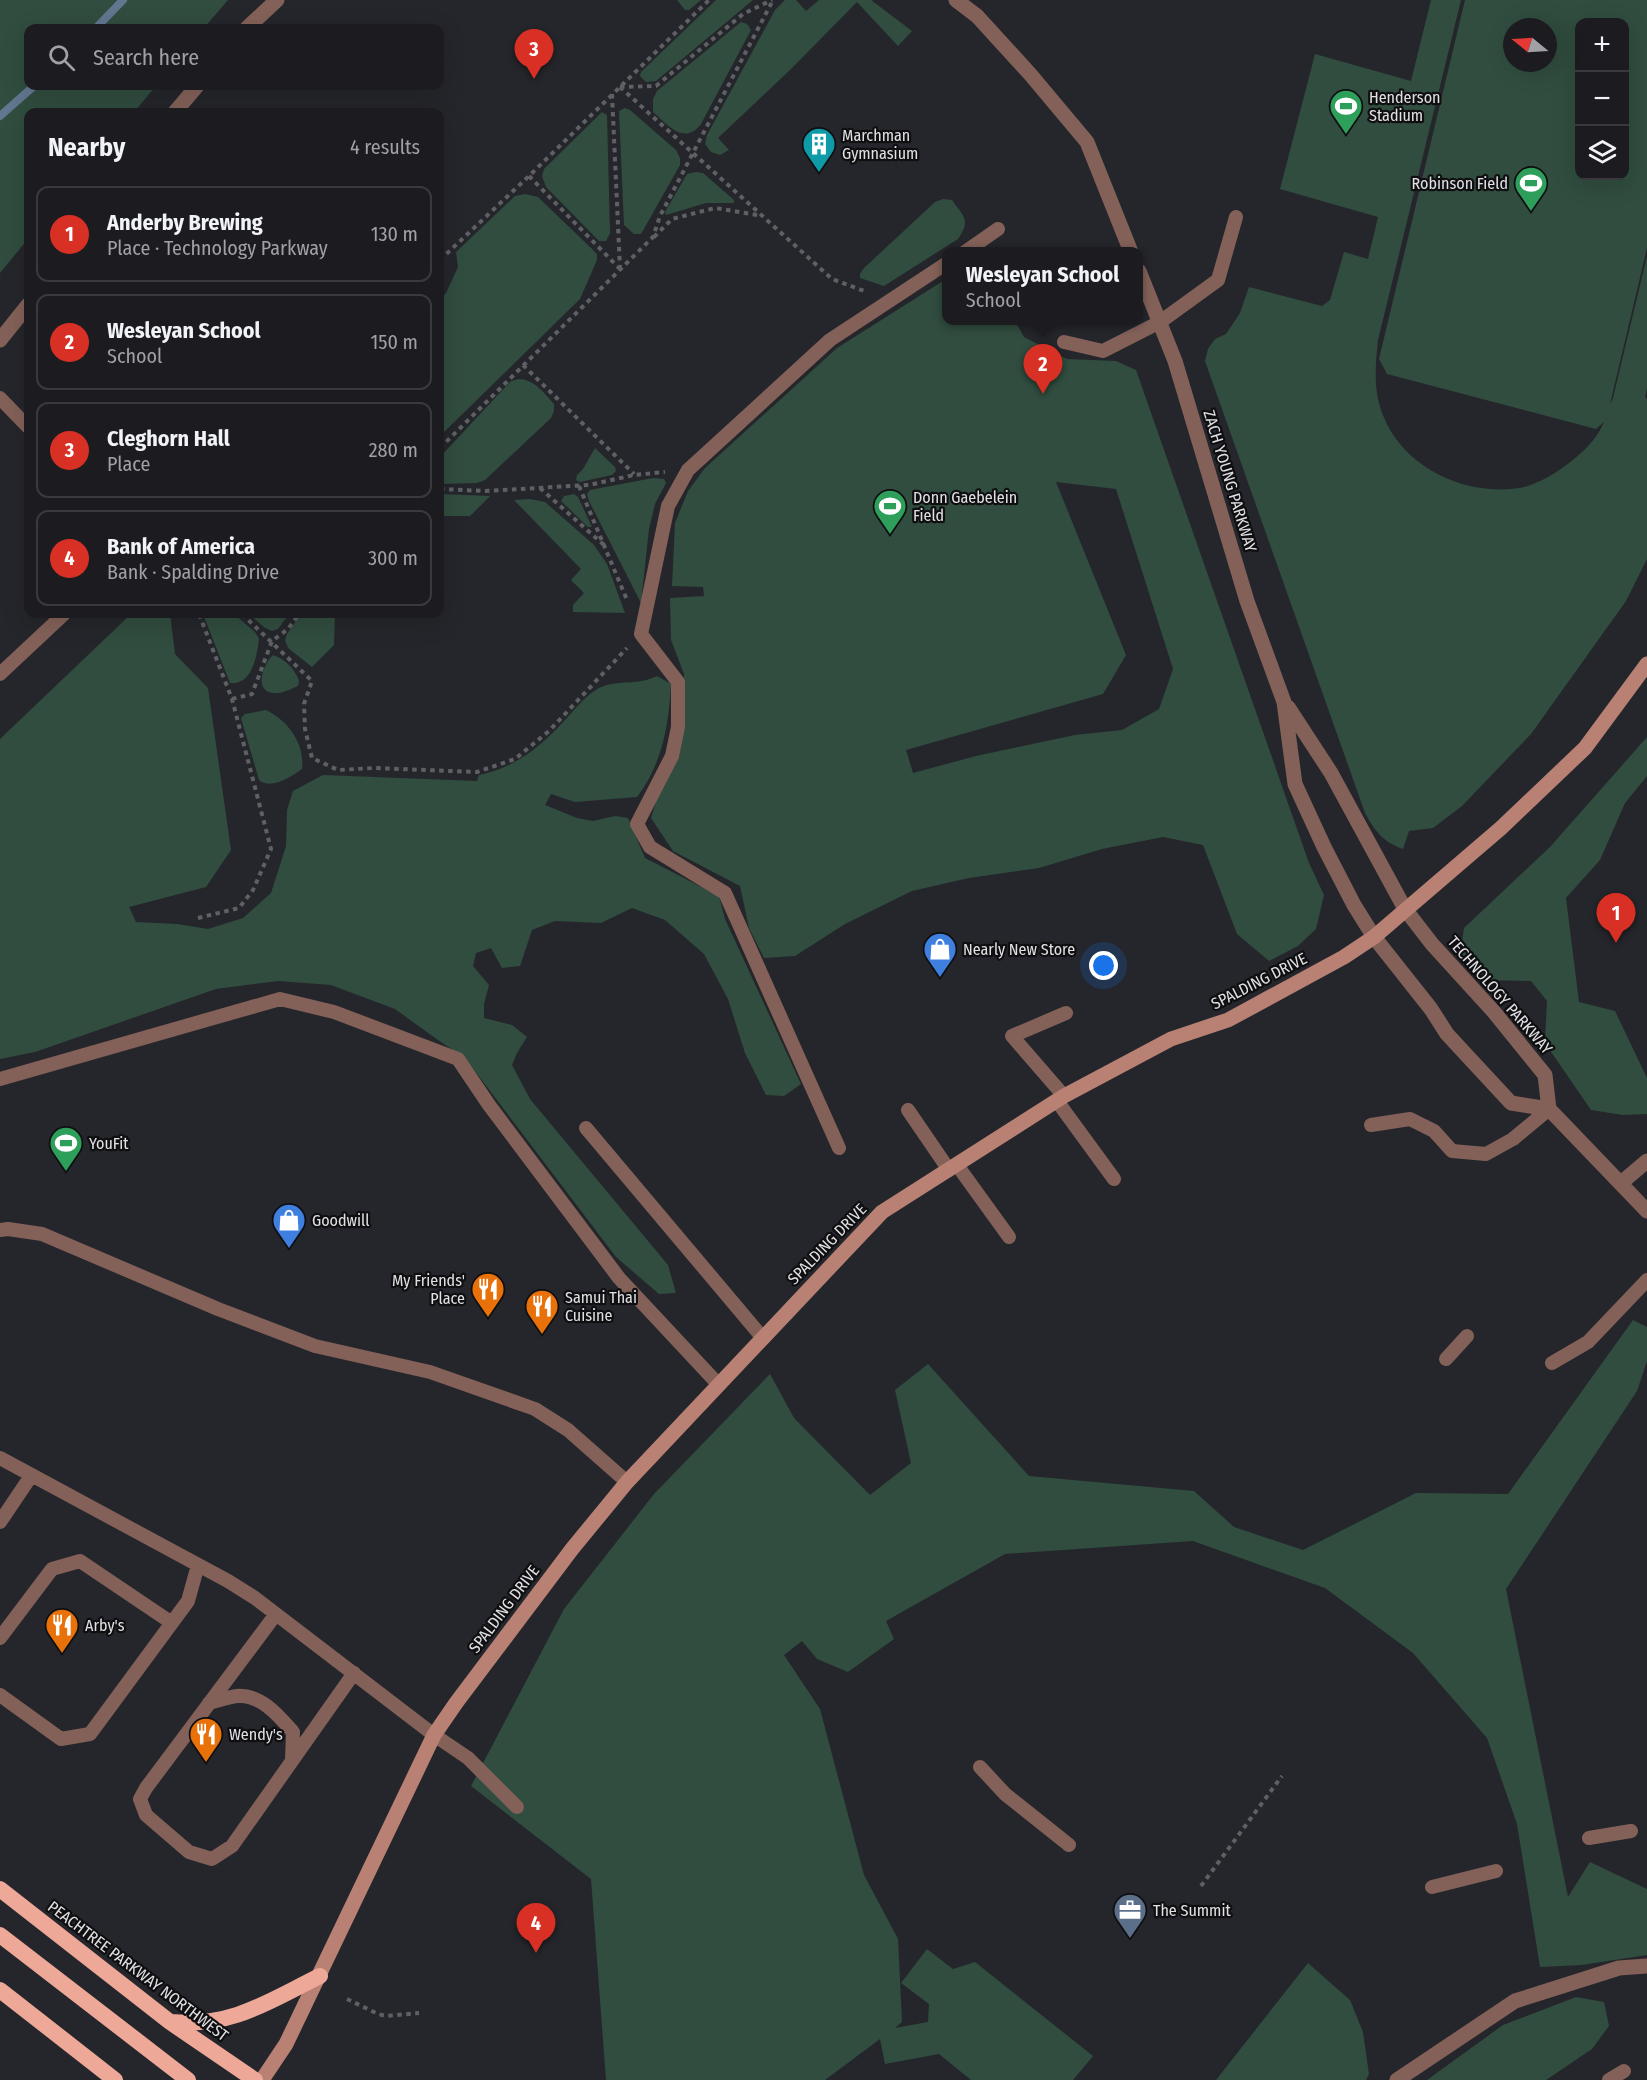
<!DOCTYPE html>
<html lang="en">
<head>
<meta charset="utf-8">
<style>
	:root { --surface:#1c1c20; --page:#29292d; --text:#f1f3f6; --muted:#a0a1a5; --line:#3a3a3e; --accent:#d93025 }
	body { margin:0; font-family:"Fira Sans Condensed",sans-serif; background:var(--page); color:var(--text) }
	.controls { position:absolute; right:18px; top:18px; display:grid; overflow:hidden; border-radius:12px; box-shadow:0 6px 24px #0002 }
	.controls button { width:54px; height:54px; display:grid; place-items:center; padding:0; border:0; border-bottom:2px solid var(--line); background:var(--surface); color:var(--text); font:30px sans-serif }
	.compass { position:absolute; left:1503px; top:18px; width:54px; height:54px; border-radius:50%; background:var(--surface); box-shadow:0 6px 24px #0002; rotate:288deg }
	.you { position:absolute; left:1104px; top:966px; width:21px; height:21px; margin:-15px; border:4px solid #fff; border-radius:50%; background:#1a73e8; box-shadow:0 0 0 9px #1a73e833 }
	.badge { display:grid; place-items:center; width:39px; height:39px; border-radius:50%; background:var(--accent); color:#fff; font-size:20px; font-weight:700 }
	.pin { position:absolute; translate:-50% -50px; filter:drop-shadow(0 2px 3px #0008) }
	.pin::after { content:''; position:absolute; top:32px; width:21px; height:18px; background:inherit; clip-path:polygon(0 0,100% 0,50% 100%) }
	.popup { position:absolute; left:942px; top:247px; width:201px; height:78px; box-sizing:border-box; display:grid; place-content:center; border-radius:12px; background:var(--surface); filter:drop-shadow(0 2px 4px #0005); font-size:20px; white-space:nowrap; color:var(--muted) }
	.popup b { font-size:22px; color:var(--text) }
	.popup::after { content:''; position:absolute; left:50%; top:100%; margin-left:-12px; border:12px solid transparent; border-top-color:var(--surface) }
	.list { margin:0; padding:0; list-style:none }
	h2 { display:flex; justify-content:space-between; align-items:center; height:78px; margin:0; padding:0 24px; font-size:26px }
	h2 small { font-size:20px; font-weight:400; color:var(--muted) }
	.list li { display:grid; grid-template-columns:39px 1fr auto; gap:18px; align-items:center; box-sizing:border-box; height:96px; margin:0 12px 12px; padding:0 12px; border:2px solid var(--line); border-radius:12px }
	.list b { display:block; font-size:22px; white-space:nowrap }
	.list p { margin:0; font-size:20px; white-space:nowrap; color:var(--muted) }
	.list em { font-size:20px; font-style:normal; color:var(--muted) }
	.icon { flex:none; width:33px; height:33px; fill:none; stroke:currentColor; stroke-width:2; stroke-linecap:round; stroke-linejoin:round }
	.map { position:relative; flex:none; width:1647px; height:2080px; overflow:hidden }
	.search { position:absolute; background:var(--surface); box-shadow:0 6px 24px #0002; left:24px; top:24px; width:420px; height:66px; display:flex; align-items:center; gap:15px; box-sizing:border-box; padding:0 21px; border-radius:12px; color:var(--muted); font-size:22px }
	.panel { position:absolute; background:var(--surface); box-shadow:0 6px 24px #0002; left:24px; top:108px; width:420px; height:510px; border-radius:12px }
	.map>svg:first-child { display:block }
	.green { fill:#304d3f; fill-rule:evenodd }
	.lines { fill:none; stroke-linecap:round; stroke-linejoin:round }
	.stream { stroke:#61768f; stroke-width:8 }
	.path { stroke:#5f6064; stroke-width:4; stroke-dasharray:4.5 4.5; stroke-linecap:butt }
	.service { stroke:#836158; stroke-width:14 }
	.minor { stroke:#836158; stroke-width:15 }
	.tertiary { stroke:#836158; stroke-width:15 }
	.secondary { stroke:#b88174; stroke-width:15 }
	.trunk { stroke:#eea898; stroke-width:16 }
	.labels { text-anchor:middle; dominant-baseline:central; stroke-width:4.5; stroke-linejoin:round; paint-order:stroke }
	.poi-label { font-size:16px; fill:#e1e1e5; stroke:#0f0f11; text-anchor:start }
	.street-label { font-size:16px; fill:#e1e1e5; stroke:#0f0f11 }
</style>
</head>
<body>
<div class="map">
<svg width="1647" height="2080" viewBox="0 0 1647 2080">
	<rect width="100%" height="100%" fill="#25262b"/>
	<path class="green" d="M 0,0 L 228,0 L 204,28 L 28,28 L 28,86 L 156,86 L 134,112 L 28,112 L 28,239 L 0,273 Z
		M 677,0 L 701,0 L 689,10 L 685,10 Z
		M 716,0 L 753,0 L 656,81 L 646,82 L 640,76 L 641,72 Z
		M 785,0 L 796,0 L 806,11 L 819,0 L 871,0 L 912,31 L 898,46 L 857,2 L 791,69 L 718,138 L 729,150 L 720,155 L 711,152 L 705,144 L 707,135 L 775,10 Z
		M 1431,0 L 1461,0 L 1378,340 C 1376,360 1374,379 1378,399 C 1392,462 1459,497 1520,488 C 1535,485 1553,475 1565,466 C 1580,455 1597,440 1604,422 L 1596,429 L 1387,374 L 1379,359 L 1465,0 L 1647,0 L 1647,248 L 1610,404 L 1613,398 L 1647,256 L 1647,388 L 1645,397 L 1647,399 L 1647,559 L 1626,601 L 1531,734 L 1462,806 L 1433,828 L 1409,831 L 1403,849 C 1383,842 1375,831 1365,813 L 1205,361 L 1208,349 L 1215,339 L 1226,334 L 1240,313 L 1249,287 L 1322,306 L 1330,300 L 1344,252 L 1368,259 L 1378,217 L 1280,189 L 1315,54 L 1411,81 ZM 1580,22 L 1624,22 L 1624,176 L 1580,176 ZM 1512,27 L 1548,27 L 1548,63 L 1512,63 Z
		M 741,22 L 747,24 L 751,30 L 701,124 C 684,146 668,125 653,112 L 653,99 L 657,91 Z
		M 625,108 L 630,110 L 676,150 L 680,158 L 680,165 L 641,234 L 634,234 L 624,225 L 619,111 Z
		M 602,112 L 607,115 L 610,233 L 606,241 L 599,241 L 546,187 L 542,176 L 544,169 Z
		M 696,172 L 703,173 L 734,200 L 734,203 L 706,203 L 666,215 L 665,212 L 687,174 Z
		M 525,194 L 538,197 L 591,248 L 597,254 L 597,260 L 580,299 L 440,436 L 440,301 L 446,293 L 458,267 L 456,252 L 515,196 Z
		M 943,199 L 952,200 C 964,217 971,220 958,239 L 884,286 L 860,278 L 860,274 L 864,268 L 935,202 Z
		M 943,281 L 947,292 L 947,320 L 1015,321 L 1024,337 L 1067,359 L 1116,361 L 1136,370 L 1309,863 L 1324,895 L 1316,929 L 1298,946 L 1269,961 L 1237,934 L 1203,845 L 1163,837 L 1102,849 L 1039,868 L 969,878 L 912,891 L 845,924 L 795,956 L 764,958 L 749,928 L 740,886 L 673,851 L 651,818 L 659,792 L 680,749 L 684,713 L 684,674 L 671,640 L 670,598 L 704,596 L 703,587 L 672,586 L 675,523 L 688,491 L 705,468 L 837,348 ZM 1056,482 L 1116,489 L 1173,669 L 1159,709 L 1122,730 L 1075,735 L 976,756 L 913,773 L 906,750 L 1103,694 L 1126,655 Z
		M 519,379 C 535,380 543,392 554,404 L 554,411 L 551,418 L 485,480 L 477,483 L 440,484 L 440,457 L 511,381 Z
		M 595,448 L 615,467 L 616,471 L 612,475 L 580,482 L 576,480 L 577,475 L 583,469 Z
		M 653,478 L 664,479 L 666,483 L 655,504 L 649,529 L 641,603 L 589,501 L 587,494 L 590,490 Z
		M 440,494 L 490,496 L 470,516 L 440,516 Z
		M 574,494 L 578,497 L 592,527 L 588,527 L 561,501 L 564,496 Z
		M 530,499 L 545,502 L 594,545 L 607,564 L 625,613 L 573,612 L 573,605 L 584,593 L 571,580 L 581,569 L 514,500 Z
		M 131,614 L 170,614 L 175,654 L 208,688 L 231,850 L 206,887 L 129,907 L 136,922 L 177,924 L 208,929 L 243,918 L 271,893 L 286,846 L 287,810 L 293,791 L 323,775 L 477,781 L 479,775 C 517,767 540,747 566,719 C 576,708 586,695 599,688 C 618,679 638,686 657,676 L 671,684 C 669,724 662,765 637,797 L 575,802 L 551,794 L 545,805 L 577,818 L 593,821 L 615,816 L 628,818 L 645,858 L 719,896 L 725,919 L 801,1084 L 784,1096 L 766,1095 L 745,1053 L 728,999 L 704,954 L 665,920 L 632,908 L 601,923 L 555,921 L 532,930 L 520,966 L 502,968 L 491,948 L 476,953 L 473,966 L 489,985 L 484,1004 L 484,1018 L 512,1025 L 527,1037 L 517,1053 L 512,1065 L 530,1099 L 668,1265 L 676,1293 L 659,1294 L 616,1257 L 465,1058 L 438,1040 L 395,1009 L 331,985 L 278,981 L 216,989 L 35,1052 L 0,1059 L 0,739 Z
		M 203,614 L 234,614 L 255,632 L 259,639 C 257,656 252,686 230,683 Z
		M 249,614 L 289,614 L 278,629 L 272,631 L 265,628 Z
		M 301,614 L 335,614 L 334,645 L 312,667 L 288,648 L 285,640 L 287,634 Z
		M 273,655 C 285,659 295,669 299,681 L 298,686 C 291,689 282,694 274,693 C 253,692 263,664 273,655 Z
		M 266,710 C 288,721 305,743 302,769 C 291,777 271,790 259,780 L 241,718 L 245,714 Z
		M 1647,737 L 1647,776 L 1625,803 L 1600,860 L 1566,898 L 1579,1002 L 1615,1011 L 1647,1078 L 1647,1114 L 1623,1115 L 1591,1110 L 1545,1043 L 1547,1001 L 1531,981 L 1486,980 L 1460,955 L 1464,928 L 1550,847 Z
		M 1633,1320 L 1647,1327 L 1647,1361 L 1637,1391 L 1506,1589 L 1568,1897 L 1590,1862 L 1647,1889 L 1647,1955 L 1582,1965 L 1540,1967 L 1517,1824 L 1487,1738 L 1413,1653 L 1325,1588 L 1193,1541 L 1005,1554 L 886,1621 L 894,1639 L 848,1672 L 817,1659 L 802,1641 L 784,1655 L 820,1709 L 864,1875 L 898,1939 L 902,2022 L 895,2028 L 928,2022 L 929,2004 L 901,1983 L 927,1949 L 953,1969 L 975,1962 L 1093,2056 L 1073,2080 L 971,2080 L 939,2054 L 885,2064 L 880,2039 L 825,2080 L 606,2080 L 591,1879 L 471,1786 L 564,1609 L 654,1494 L 770,1374 L 794,1418 L 870,1495 L 911,1463 L 895,1390 L 928,1364 L 1029,1476 L 1194,1491 L 1234,1527 L 1303,1550 L 1416,1493 L 1508,1494 Z
		M 1308,1963 L 1350,2000 L 1363,2032 L 1369,2074 L 1366,2080 L 1216,2080 Z
		M 1576,1997 L 1604,2002 L 1609,2026 L 1592,2049 L 1546,2080 L 1427,2080 L 1503,2025 Z"/>
	<g class="lines">
		<path class="stream" d="M 96,28 L 123,0
			M 0,116 L 34,86"/>
		<path class="path" d="M 620,87 L 832,279 L 867,292
			M 620,87 L 656,86 L 743,14 L 772,0
			M 612,94 L 620,269
			M 529,176 L 620,269
			M 654,237 L 672,219 L 715,208 L 763,216
			M 440,260 L 529,176 L 709,0
			M 523,365 L 634,474
			M 440,448 L 653,237 L 660,216 L 773,0
			M 579,486 L 627,600
			M 540,488 L 604,545
			M 440,489 L 485,491 L 589,485 L 634,475 L 665,472
			M 242,614 L 312,681 L 304,704 L 305,729 L 312,758 L 338,770 L 374,768 L 477,772 L 515,759 L 549,731 L 627,648
			M 232,699 L 252,694 L 272,641 L 288,629 L 299,614
			M 198,918 L 239,908 L 253,890 L 271,849 L 232,699 L 199,614
			M 1201,1886 L 1282,1776
			M 347,1999 L 378,2014 L 386,2016 L 419,2013"/>
		<path class="service" d="M 965,252 L 998,229
			M 1064,342 L 1103,351 L 1160,322 L 1218,280 L 1236,217
			M 0,398 L 28,427
			M 0,674 L 64,614
			M 0,1079 L 280,999 L 334,1012 L 458,1059 L 489,1105 L 619,1278 L 718,1384
			M 1064,1096 L 1012,1036 L 1066,1013
			M 1057,1101 L 1114,1179
			M 908,1110 L 949,1170
			M 1371,1125 L 1410,1119 L 1434,1131 L 1452,1151 L 1486,1154 L 1513,1139 L 1549,1109
			M 586,1128 L 762,1337
			M 839,1148 L 725,893 L 650,847 L 637,824 L 672,756 L 678,727 L 678,682 L 641,634 L 668,506 L 688,470 L 830,340 L 947,263
			M 957,1165 L 1009,1237
			M 0,1230 L 8,1229 L 42,1234 L 218,1309 L 315,1346 L 430,1372 L 535,1409 L 568,1430 L 627,1482
			M 1446,1359 L 1467,1336
			M 1552,1363 L 1588,1342 L 1647,1280
			M 0,1458 L 228,1581 L 255,1598 L 434,1735 L 468,1758 L 517,1807
			M 0,1522 L 31,1476
			M 276,1614 L 146,1788 L 140,1799 L 146,1815 L 189,1852 L 212,1859 L 232,1846 L 354,1673
			M 0,1638 L 52,1569 L 80,1561 L 172,1623
			M 0,1695 L 61,1739 L 90,1734 L 188,1601 L 198,1565
			M 209,1703 C 218,1701 228,1697 237,1696 C 261,1694 279,1716 293,1732 L 292,1761
			M 980,1767 L 1005,1794 L 1069,1845
			M 1589,1838 L 1631,1831
			M 1432,1887 L 1496,1871
			M 1609,2080 L 1624,2071"/>
		<path class="minor" d="M 956,0 L 977,16 L 1030,74 L 1087,142 L 1131,252
			M 247,28 L 277,0
			M 175,112 L 197,86
			M 1139,271 L 1175,361 L 1247,601 L 1284,702 L 1295,784 L 1324,847 L 1354,905 L 1374,937
			M 0,340 L 28,305
			M 1288,707 L 1331,773 L 1405,909
			M 1397,2080 L 1515,2001 L 1619,1968 L 1647,1966"/>
		<path class="tertiary" d="M 1405,909 L 1432,944 L 1494,1012 L 1545,1075 L 1549,1109
			M 1374,937 L 1431,1009 L 1447,1034 L 1511,1103 L 1549,1109
			M 1549,1109 L 1647,1211
			M 1621,1183 L 1647,1161"/>
		<path class="secondary" d="M 262,2080 L 286,2044 L 434,1735 L 456,1703 L 572,1549 L 627,1482 L 882,1212 L 1064,1096 L 1171,1039 L 1228,1020 L 1344,957 L 1374,937 L 1501,828 L 1585,748 L 1647,664"/>
		<path class="trunk" d="M 0,1889 L 170,2022 L 255,2080
			M 0,1935 L 188,2080
			M 0,1990 L 115,2080
			M 172,2022 C 233,2027 267,2002 320,1976"/>
	</g>
	<defs>
		<symbol id="stadium-pin" viewBox="-11 -11 22 30"><path d="M0 17L-7.5 6A9.5 9.5 0 1 1 7.5 6Z" fill="#2e9e5b" stroke="#0f0f11"/><path d="M0-5a6.5 5 0 1 0 0 10a6.5 5 0 1 0 0-10ZM-3.5-1.8h7v3.6h-7Z" fill="#fff"/></symbol>
		<symbol id="building-pin" viewBox="-11 -11 22 30"><path d="M0 17L-7.5 6A9.5 9.5 0 1 1 7.5 6Z" fill="#0f9aa8" stroke="#0f0f11"/><path d="M-4-6H4V6H1V3H-1V6H-4ZM-2.5-4.3h1.7v1.8h-1.7ZM.8-4.3h1.7v1.8H.8ZM-2.5-1h1.7V.8h-1.7ZM.8-1h1.7V.8H.8Z" fill="#fff"/></symbol>
		<symbol id="shop-pin" viewBox="-11 -11 22 30"><path d="M0 17L-7.5 6A9.5 9.5 0 1 1 7.5 6Z" fill="#3f7fe0" stroke="#0f0f11"/><path d="M-5-2.5h2.3a2.7 3.5 0 0 1 5.4 0H5L5.5 6h-11ZM-1.5-2.5h3a1.5 2.3 0 0 0-3 0Z" fill="#fff"/></symbol>
		<symbol id="restaurant-pin" viewBox="-11 -11 22 30"><path d="M0 17L-7.5 6A9.5 9.5 0 1 1 7.5 6Z" fill="#e8710a" stroke="#0f0f11"/><path d="M-5-6h1v4h1v-4h1v4h1v-4h1v5L-1.5 .5V6h-2V.5L-5-1ZM5-6V6H3V1.5H1.5Q1.5-4 5-6Z" fill="#fff"/></symbol>
		<symbol id="office-pin" viewBox="-11 -11 22 30"><path d="M0 17L-7.5 6A9.5 9.5 0 1 1 7.5 6Z" fill="#5c6f8a" stroke="#0f0f11"/><path d="M-6-3h4V-5.5h4V-3h4V5H-6ZM-1-4.5V-3h2v-1.5ZM-6 0V1H6V0Z" fill="#fff"/></symbol>
	</defs>
	<g fill-rule="evenodd">
		<use href="#stadium-pin" x="1327" y="87" width="38" height="52"/>
		<use href="#building-pin" x="800" y="125" width="38" height="52"/>
		<use href="#stadium-pin" x="1512" y="164" width="38" height="52"/>
		<use href="#stadium-pin" x="871" y="487" width="38" height="52"/>
		<use href="#shop-pin" x="921" y="930" width="38" height="52"/>
		<use href="#stadium-pin" x="47" y="1124" width="38" height="52"/>
		<use href="#shop-pin" x="270" y="1201" width="38" height="52"/>
		<use href="#restaurant-pin" x="469" y="1270" width="38" height="52"/>
		<use href="#restaurant-pin" x="523" y="1287" width="38" height="52"/>
		<use href="#restaurant-pin" x="43" y="1606" width="38" height="52"/>
		<use href="#restaurant-pin" x="187" y="1715" width="38" height="52"/>
		<use href="#office-pin" x="1111" y="1891" width="38" height="52"/>
	</g>
	<g class="labels">
		<g class="poi-label">
			<text x="1369" y="97">Henderson<tspan x="1369" dy="18">Stadium</tspan></text>
			<text x="842" y="135">Marchman<tspan x="842" dy="18">Gymnasium</tspan></text>
			<text x="1508" y="183" text-anchor="end">Robinson Field</text>
			<text x="913" y="497">Donn Gaebelein<tspan x="913" dy="18">Field</tspan></text>
			<text x="963" y="949">Nearly New Store</text>
			<text x="89" y="1143">YouFit</text>
			<text x="312" y="1220">Goodwill</text>
			<text x="465" y="1280" text-anchor="end">My Friends'<tspan x="465" dy="18">Place</tspan></text>
			<text x="565" y="1297">Samui Thai<tspan x="565" dy="18">Cuisine</tspan></text>
			<text x="85" y="1625">Arby's</text>
			<text x="229" y="1734">Wendy's</text>
			<text x="1153" y="1910">The Summit</text>
		</g>
		<g class="street-label">
			<text transform="translate(1230 481) rotate(73)">ZACH YOUNG PARKWAY</text>
			<text transform="translate(1259 981) rotate(-27)">SPALDING DRIVE</text>
			<text transform="translate(1500 995) rotate(49)">TECHNOLOGY PARKWAY</text>
			<text transform="translate(827 1244) rotate(-46)">SPALDING DRIVE</text>
			<text transform="translate(504 1609) rotate(-53)">SPALDING DRIVE</text>
			<text transform="translate(138 1971) rotate(37)">PEACHTREE PARKWAY NORTHWEST</text>
		</g>
	</g>
</svg>
<div class="controls">
<button>+</button>
<button>−</button>
<button><svg class="icon" aria-label="layers" viewBox="0 0 24 24"><path d="M12 4l9 5-9 5-9-5zM3 14l9 5 9-5"/></svg></button>
</div>
<svg class="compass" viewBox="-18 -18 36 36"><path d="M0-13l5 13h-10z" fill="#e53935"/><path d="M0 13l5-13h-10z" fill="#a0a1a5"/></svg>
<div class="you"></div>
<div class="pin badge" style="left:1616px;top:943px">1</div>
<div class="pin badge" style="left:1043px;top:394px">2</div>
<div class="popup"><b>Wesleyan School</b>School</div>
<div class="pin badge" style="left:534px;top:79px">3</div>
<div class="pin badge" style="left:536px;top:1953px">4</div>
<div class="search"><svg class="icon" aria-label="search" viewBox="0 0 24 24"><circle cx="10" cy="10" r="6"/><path d="M15 15l6 6"/></svg>Search here</div>
<section class="panel">
<h2>Nearby<small>4 results</small></h2>
<ul class="list">
<li><span class="badge">1</span><div><b>Anderby Brewing</b><p>Place · Technology Parkway</p></div><em>130 m</em></li>
<li><span class="badge">2</span><div><b>Wesleyan School</b><p>School</p></div><em>150 m</em></li>
<li><span class="badge">3</span><div><b>Cleghorn Hall</b><p>Place</p></div><em>280 m</em></li>
<li><span class="badge">4</span><div><b>Bank of America</b><p>Bank · Spalding Drive</p></div><em>300 m</em></li>
</ul>
</section>
</div>
</body>
</html>
